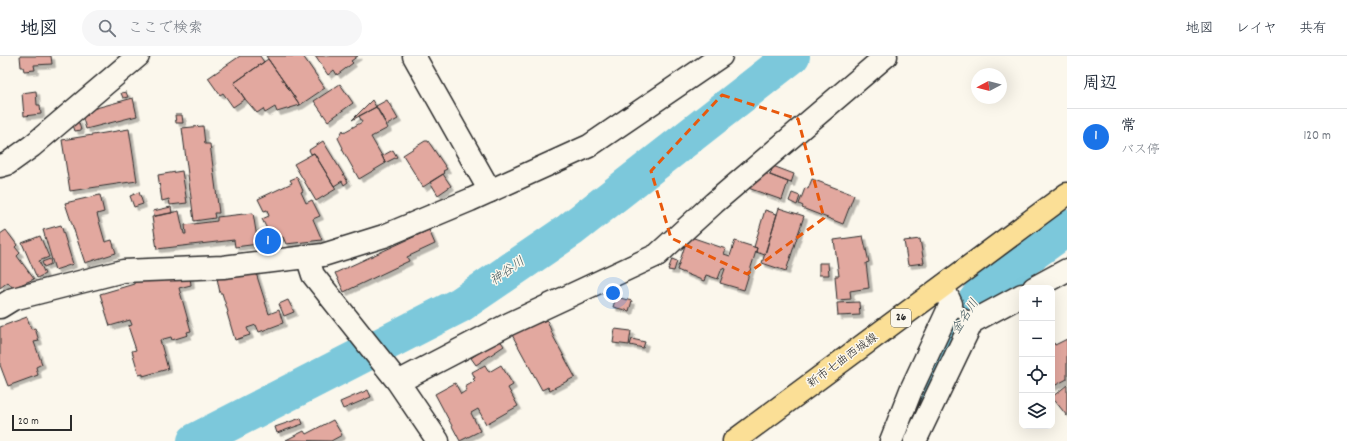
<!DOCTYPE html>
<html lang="ja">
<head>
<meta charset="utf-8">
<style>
	:root { --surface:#fff; --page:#f6f6f7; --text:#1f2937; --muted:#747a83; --line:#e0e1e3; --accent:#1a73e8 }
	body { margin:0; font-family:Dekko,"Klee One",sans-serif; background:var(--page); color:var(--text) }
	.controls { position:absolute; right:12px; bottom:12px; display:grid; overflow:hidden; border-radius:8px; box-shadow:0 4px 16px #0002 }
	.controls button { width:36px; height:36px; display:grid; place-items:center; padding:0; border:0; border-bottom:1px solid var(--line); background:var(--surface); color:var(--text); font:20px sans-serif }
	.compass { position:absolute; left:971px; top:12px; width:36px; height:36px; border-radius:50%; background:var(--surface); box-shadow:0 4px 16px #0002; rotate:263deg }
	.scale { position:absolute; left:12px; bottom:10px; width:60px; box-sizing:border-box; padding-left:4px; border:2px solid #2b2b2b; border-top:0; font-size:11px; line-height:14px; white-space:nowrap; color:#2b2b2b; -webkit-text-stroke:3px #fbf7ec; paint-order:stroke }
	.you { position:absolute; left:613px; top:237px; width:14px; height:14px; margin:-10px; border:3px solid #fff; border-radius:50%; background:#1a73e8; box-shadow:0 0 0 6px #1a73e833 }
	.badge { display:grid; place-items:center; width:26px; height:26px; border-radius:50%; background:var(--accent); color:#fff; font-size:13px; font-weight:700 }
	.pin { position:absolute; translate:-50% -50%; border:2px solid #fff; box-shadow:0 1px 4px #0006 }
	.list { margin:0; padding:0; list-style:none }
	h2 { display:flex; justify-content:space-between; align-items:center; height:52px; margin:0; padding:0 16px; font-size:17px }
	h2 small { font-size:13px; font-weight:400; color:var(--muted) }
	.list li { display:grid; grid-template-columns:26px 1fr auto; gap:12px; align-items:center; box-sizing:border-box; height:56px; padding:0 16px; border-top:1px solid var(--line) }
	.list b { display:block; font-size:15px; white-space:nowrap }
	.list p { margin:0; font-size:13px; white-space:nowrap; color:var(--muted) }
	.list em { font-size:13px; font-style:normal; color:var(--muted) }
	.icon { flex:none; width:22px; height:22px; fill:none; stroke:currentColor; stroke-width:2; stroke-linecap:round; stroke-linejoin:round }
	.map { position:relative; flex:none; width:1067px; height:385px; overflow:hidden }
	header { display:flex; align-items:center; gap:24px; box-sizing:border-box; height:56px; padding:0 20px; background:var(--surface); border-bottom:1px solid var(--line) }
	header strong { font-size:19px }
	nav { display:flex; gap:22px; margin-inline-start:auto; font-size:14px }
	.search { width:280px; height:36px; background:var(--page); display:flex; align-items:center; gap:10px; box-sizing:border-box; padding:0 14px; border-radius:22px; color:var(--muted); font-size:15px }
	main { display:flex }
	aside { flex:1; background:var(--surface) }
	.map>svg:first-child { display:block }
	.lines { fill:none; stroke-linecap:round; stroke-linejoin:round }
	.river { stroke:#7cc8db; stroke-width:36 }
	.building { fill:#e2a89f; stroke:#2b2b2b; filter:url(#shadow) }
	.lane-casing { stroke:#2b2b2b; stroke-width:14 }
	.street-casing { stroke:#2b2b2b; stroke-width:25 }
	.secondary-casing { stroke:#2b2b2b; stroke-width:25 }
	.primary-casing { stroke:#2b2b2b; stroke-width:25 }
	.lane { stroke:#fbf7ec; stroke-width:11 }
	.street { stroke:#fbf7ec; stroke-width:22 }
	.secondary { stroke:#fbf7ec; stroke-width:22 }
	.primary { stroke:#fbdf96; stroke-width:22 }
	.marked { fill:none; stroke:#e8590c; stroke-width:3; stroke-dasharray:8 5; stroke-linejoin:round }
	.labels { text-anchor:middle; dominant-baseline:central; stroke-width:3; stroke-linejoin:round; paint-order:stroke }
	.shield { fill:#fbf7ec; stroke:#696865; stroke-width:1 }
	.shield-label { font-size:11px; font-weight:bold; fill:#2b2b2b }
	.street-label { font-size:12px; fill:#2b2b2b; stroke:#fbf7ec }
	.water-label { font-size:13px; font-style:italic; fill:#435a60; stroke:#fbf7ec }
</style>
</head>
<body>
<header>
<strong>地図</strong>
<div class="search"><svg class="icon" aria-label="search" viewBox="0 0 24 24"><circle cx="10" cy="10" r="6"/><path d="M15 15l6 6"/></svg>ここで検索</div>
<nav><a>地図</a><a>レイヤ</a><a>共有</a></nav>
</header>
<main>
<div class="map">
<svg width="1067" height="385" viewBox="0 0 1067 385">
	<defs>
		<filter id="shadow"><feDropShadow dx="3.5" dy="3.5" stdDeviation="0" flood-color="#0004"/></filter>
	</defs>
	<rect width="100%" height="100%" fill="#fbf7ec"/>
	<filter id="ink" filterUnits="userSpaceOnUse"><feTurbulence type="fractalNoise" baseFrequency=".025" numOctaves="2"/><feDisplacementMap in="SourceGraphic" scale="8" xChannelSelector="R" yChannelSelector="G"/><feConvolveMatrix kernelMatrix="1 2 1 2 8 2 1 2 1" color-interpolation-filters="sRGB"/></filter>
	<g filter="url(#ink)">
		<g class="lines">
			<path class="river" d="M 925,344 L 958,270 L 986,231 L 1067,172
				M 195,385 L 460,249 L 570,174 L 792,0"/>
		</g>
		<path class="building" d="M 20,0 L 51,0 L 52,8 L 34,9 L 35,14 L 24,15 L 23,11 L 21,11 Z
			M 240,0 L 260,0 L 264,6 L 234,27 L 245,43 L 233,51 L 223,37 L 220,39 L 208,22 Z
			M 266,0 L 303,0 L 325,32 L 300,49 Z
			M 315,0 L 358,0 L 351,5 L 353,7 L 337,19 L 334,14 L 328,19 Z
			M 268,3 L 300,49 L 277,56 L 275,51 L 265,57 L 263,53 L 257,57 L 245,43 L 234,27 Z
			M 340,28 L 353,47 L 328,65 L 314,45 Z
			M 36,35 L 37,49 L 40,49 L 41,58 L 24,60 L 22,37 Z
			M 126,36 L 128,41 L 123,42 L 121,37 Z
			M 133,42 L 137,60 L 86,73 L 81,56 Z
			M 372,44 L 376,51 L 352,64 Z
			M 387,44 L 398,63 L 387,69 L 376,50 Z
			M 376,51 L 388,72 L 371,81 L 386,107 L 359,123 L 342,93 L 343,92 L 338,82 L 343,74 L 344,76 L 362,66 L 359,60 Z
			M 175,59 L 182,59 L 183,67 L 176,67 Z
			M 78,64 L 81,74 L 75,75 L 72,66 Z
			M 203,70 L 205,88 L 210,88 L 219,157 L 214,157 L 215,162 L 194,165 L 182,72 Z
			M 129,73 L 137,125 L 70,135 L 62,84 Z
			M 323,85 L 348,126 L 344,129 L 342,125 L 334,130 L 314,97 L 311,98 L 309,94 Z
			M 425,85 L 428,85 L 447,113 L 443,115 L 445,117 L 423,131 L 403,99 Z
			M 393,94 L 397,101 L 385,107 L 382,100 Z
			M 314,97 L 336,133 L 316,145 L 294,108 Z
			M 773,110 L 794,118 L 791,127 L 770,119 Z
			M 182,115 L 187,147 L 170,149 L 169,143 L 162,145 L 158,119 Z
			M 762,116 L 788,126 L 782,144 L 748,132 Z
			M 443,118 L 451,130 L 438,139 L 430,126 Z
			M 297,121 L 303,135 L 301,136 L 306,147 L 312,144 L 320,160 L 313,163 L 322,184 L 286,188 L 283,181 L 273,185 L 262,163 L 269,160 L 267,154 L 264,155 L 258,143 L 292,127 L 290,124 Z
			M 812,123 L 854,139 L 843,168 L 802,152 L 803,150 L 799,148 L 805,132 L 808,133 Z
			M 139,136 L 143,148 L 134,151 L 130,140 Z
			M 792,137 L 800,140 L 797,149 L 789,145 Z
			M 100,139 L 104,156 L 97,158 L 105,186 L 112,184 L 116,197 L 85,207 L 65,147 Z
			M 171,151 L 172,157 L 154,160 L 153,155 Z
			M 779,152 L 804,160 L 786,215 L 762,207 Z
			M 765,154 L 777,158 L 765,199 L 756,196 L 757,192 L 754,191 Z
			M 179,155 L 184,178 L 186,178 L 185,169 L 217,165 L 217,161 L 253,157 L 258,188 L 235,191 L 234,184 L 157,193 L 152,161 Z
			M 61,169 L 73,208 L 55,214 L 43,174 Z
			M 6,174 L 17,189 L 15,191 L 20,197 L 17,200 L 34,223 L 13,232 L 8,226 L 0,232 L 0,178 Z
			M 429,174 L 435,188 L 407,201 L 409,205 L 344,236 L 335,217 Z
			M 40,180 L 49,201 L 39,205 L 45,218 L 37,222 L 22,187 Z
			M 688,180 L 726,193 L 724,198 L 730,200 L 735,185 L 757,192 L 744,234 L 720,227 L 725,213 L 722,212 L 718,223 L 706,219 L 704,225 L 677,214 Z
			M 863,180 L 869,206 L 866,207 L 869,232 L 850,235 L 851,243 L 837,244 L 835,220 L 839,220 L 834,184 Z
			M 920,183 L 924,207 L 908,209 L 904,185 Z
			M 50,203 L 51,208 L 44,211 L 42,206 Z
			M 672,203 L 677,205 L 674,215 L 668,214 Z
			M 819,207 L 828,207 L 829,219 L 819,219 Z
			M 255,214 L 269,258 L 279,254 L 283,267 L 259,276 L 256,269 L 247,272 L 250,279 L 235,284 L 227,257 L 228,256 L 222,237 L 220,237 L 216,217 Z
			M 190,221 L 191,229 L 179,232 L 191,275 L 187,276 L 188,279 L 172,284 L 171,281 L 160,284 L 168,313 L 143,320 L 143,318 L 139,319 L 132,295 L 136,294 L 128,270 L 132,269 L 130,264 L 110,270 L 100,238 L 134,228 L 134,226 Z
			M 616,241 L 632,245 L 629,255 L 613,251 Z
			M 288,244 L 294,256 L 284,260 L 279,248 Z
			M 859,246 L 860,259 L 838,260 L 837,247 Z
			M 27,261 L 31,273 L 35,272 L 39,285 L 34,286 L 42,308 L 36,311 L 38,319 L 8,330 L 0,309 L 0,271 Z
			M 547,264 L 553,280 L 575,321 L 550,334 L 548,331 L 542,334 L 511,277 Z
			M 615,273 L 631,275 L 629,289 L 613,287 Z
			M 499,283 L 504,290 L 476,309 L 471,302 Z
			M 632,283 L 645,286 L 643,292 L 630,289 Z
			M 1067,283 L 1067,323 L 1052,331 L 1052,288 L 1054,287 L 1055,289 Z
			M 485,309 L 489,316 L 501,309 L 513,329 L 508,332 L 518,350 L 486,368 L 478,353 L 471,357 L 480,375 L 460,385 L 435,338 L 455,327 L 461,338 L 467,334 L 465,331 L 475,325 L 473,323 L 475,322 L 472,316 Z
			M 1067,329 L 1067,360 L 1052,341 Z
			M 368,334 L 371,341 L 343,353 L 340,346 Z
			M 301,362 L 303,368 L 277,377 L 275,371 Z
			M 333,364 L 342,379 L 331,385 L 286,384 L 304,375 L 306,378 Z"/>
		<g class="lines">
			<defs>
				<path id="lane" d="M 951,248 L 972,266"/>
				<path id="street" d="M 414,0 L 490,135
					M 0,110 L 7,108 L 32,90 L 138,0
					M 307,200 L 313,219 L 398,326 L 438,385
					M 1034,232 L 1067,214
					M 398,326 L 509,268 L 657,199 L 714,147 L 886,0
					M 891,385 L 911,334 L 951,248 L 943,231
					M 915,385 L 972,266 L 1022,239"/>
				<path id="secondary" d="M 0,251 L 13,243 L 123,215 L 223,211 L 323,199 L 384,180 L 470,144 L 589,90 L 721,0"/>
				<path id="primary" d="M 734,385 L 1067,138"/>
			</defs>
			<use href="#lane" class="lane-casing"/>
			<use href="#street" class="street-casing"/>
			<use href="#secondary" class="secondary-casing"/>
			<use href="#primary" class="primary-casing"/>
			<use href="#lane" class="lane"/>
			<use href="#street" class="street"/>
			<use href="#secondary" class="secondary"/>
			<use href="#primary" class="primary"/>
		</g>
	</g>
	<path class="marked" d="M 722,39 L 798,63 L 824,162 L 747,218 L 671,182 L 651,115 Z"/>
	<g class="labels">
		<rect class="shield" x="891" y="253" width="20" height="18" rx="3"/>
		<g class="shield-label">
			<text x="901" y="262">26</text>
		</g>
		<g class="street-label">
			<text transform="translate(843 305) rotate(-36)">新市七曲西城線</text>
		</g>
		<g class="water-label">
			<text transform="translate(508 216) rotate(-35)">神谷川</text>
			<text transform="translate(966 261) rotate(-57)">金名川</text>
		</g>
	</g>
</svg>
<div class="controls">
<button>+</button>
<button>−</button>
<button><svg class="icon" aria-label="locate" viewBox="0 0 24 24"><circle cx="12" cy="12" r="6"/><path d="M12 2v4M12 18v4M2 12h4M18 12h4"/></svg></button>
<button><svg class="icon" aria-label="layers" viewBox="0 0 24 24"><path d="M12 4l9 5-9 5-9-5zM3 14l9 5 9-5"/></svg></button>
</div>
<svg class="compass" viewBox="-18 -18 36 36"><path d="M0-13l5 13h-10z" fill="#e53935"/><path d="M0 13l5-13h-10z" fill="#747a83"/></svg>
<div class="scale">20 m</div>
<div class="you"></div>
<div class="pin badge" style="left:268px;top:185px">1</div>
</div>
<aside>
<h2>周辺<small></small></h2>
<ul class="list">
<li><span class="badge">1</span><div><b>常</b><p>バス停</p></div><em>120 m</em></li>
</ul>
</aside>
</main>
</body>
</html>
